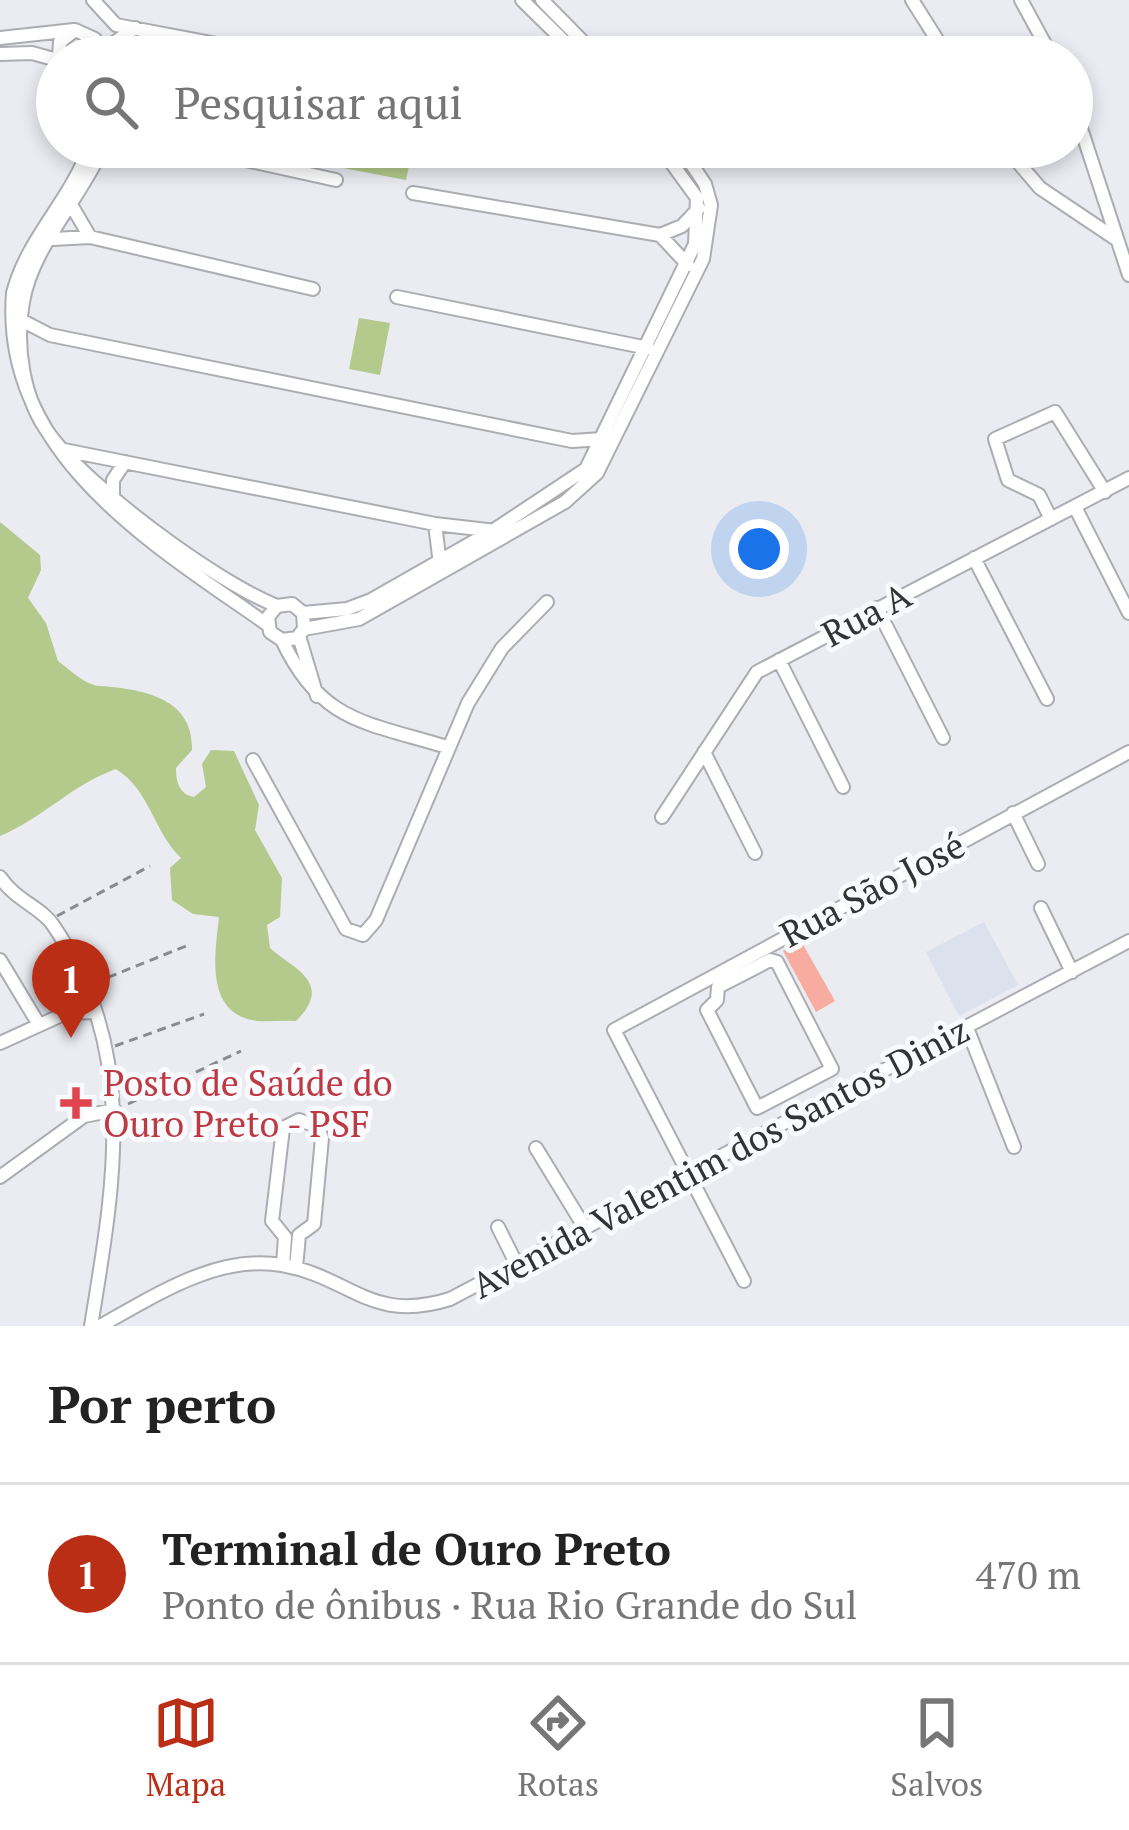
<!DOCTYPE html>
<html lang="pt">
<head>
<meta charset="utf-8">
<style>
	:root { --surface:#fff; --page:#f6f6f6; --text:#222; --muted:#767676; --line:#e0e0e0; --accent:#ba2e15 }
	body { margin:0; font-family:"PT Serif",serif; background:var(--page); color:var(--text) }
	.you { position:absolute; left:759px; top:549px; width:42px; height:42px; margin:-30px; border:9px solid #fff; border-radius:50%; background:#1a73e8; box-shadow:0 0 0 18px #1a73e833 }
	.badge { display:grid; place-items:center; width:78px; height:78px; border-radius:50%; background:var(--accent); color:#fff; font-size:39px; font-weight:700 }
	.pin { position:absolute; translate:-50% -99px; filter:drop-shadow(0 3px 6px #0008) }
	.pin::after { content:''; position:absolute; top:63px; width:42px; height:36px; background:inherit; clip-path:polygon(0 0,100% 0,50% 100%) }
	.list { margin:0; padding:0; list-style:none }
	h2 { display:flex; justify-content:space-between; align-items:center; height:156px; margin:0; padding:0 48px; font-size:51px }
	h2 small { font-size:39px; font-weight:400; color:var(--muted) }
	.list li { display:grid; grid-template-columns:78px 1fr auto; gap:36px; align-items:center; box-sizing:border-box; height:180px; padding:0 48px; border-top:3px solid var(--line) }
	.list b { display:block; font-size:45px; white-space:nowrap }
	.list p { margin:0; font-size:39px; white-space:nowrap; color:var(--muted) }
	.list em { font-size:39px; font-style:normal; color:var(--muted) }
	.icon { flex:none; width:66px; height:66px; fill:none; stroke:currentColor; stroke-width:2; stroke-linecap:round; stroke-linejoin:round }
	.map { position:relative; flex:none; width:1129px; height:1326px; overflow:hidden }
	.search { position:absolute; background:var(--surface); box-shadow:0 6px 18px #0003; left:36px; right:36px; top:36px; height:132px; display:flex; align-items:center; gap:30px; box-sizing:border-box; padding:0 42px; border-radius:66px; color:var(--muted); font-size:45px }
	.sheet { height:336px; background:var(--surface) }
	nav { display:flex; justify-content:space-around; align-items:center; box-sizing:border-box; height:168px; border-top:3px solid var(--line); background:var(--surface); font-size:33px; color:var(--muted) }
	nav a { display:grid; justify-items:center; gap:6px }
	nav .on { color:var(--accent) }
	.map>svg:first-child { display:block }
	.built { fill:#dce1ed }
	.green { fill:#b4ca8c }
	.building { fill:#f8ab9f }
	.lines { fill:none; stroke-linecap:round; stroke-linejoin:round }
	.minor-casing { stroke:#abadb2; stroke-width:16 }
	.path { stroke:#898b8f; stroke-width:3; stroke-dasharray:9 6; stroke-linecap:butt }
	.minor { stroke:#fff; stroke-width:12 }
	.health-dot { fill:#e0444e; stroke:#f8fafe; stroke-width:4.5 }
	.labels { text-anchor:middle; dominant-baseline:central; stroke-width:10; stroke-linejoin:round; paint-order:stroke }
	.street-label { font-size:36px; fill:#323335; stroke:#f8fafe }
	.health-label { font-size:36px; fill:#be3a42; stroke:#f8fafe; text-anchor:start }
</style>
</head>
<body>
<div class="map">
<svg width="1129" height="1326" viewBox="0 0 1129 1326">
	<rect width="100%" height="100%" fill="#eaecf2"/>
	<path class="built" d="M 984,922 L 1018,985 L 959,1016 L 926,952 Z"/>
	<path class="green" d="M 347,147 L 413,147 L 406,180 L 343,168 Z
		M 359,318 L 390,323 L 380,375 L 349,369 Z
		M 0,522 L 40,555 L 41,570 L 28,598 L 46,623 L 58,661 C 70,670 85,685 100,686 C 139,689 194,696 192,750 L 176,768 C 176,782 179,794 194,797 L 206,787 L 202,764 L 211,750 L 234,751 L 259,805 L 255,830 L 282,878 L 280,917 L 267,925 L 270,948 C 290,967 336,982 296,1021 C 283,1020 270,1022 257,1021 C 204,1014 215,954 219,917 L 193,914 L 172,900 L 170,868 L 181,858 C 153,831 150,790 116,769 C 73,784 43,818 0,836 Z"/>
	<path class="building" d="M 801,941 L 835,1001 L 816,1012 L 783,951 Z"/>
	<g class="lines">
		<defs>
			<path id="minor" d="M 93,0 L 116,25 L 285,57
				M 522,0 L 580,57
				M 542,0 L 598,57
				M 912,0 L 948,57
				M 1021,0 L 1052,57
				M 0,38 L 74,30
				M 0,54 L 32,53 L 57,60
				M 98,54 L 135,28
				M 59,57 L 60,42 L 75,30 L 95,39 L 96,57
				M 1072,101 L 1129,275
				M 89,147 C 72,199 27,238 13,293 C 0,456 159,548 268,625
				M 103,147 C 81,198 32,247 23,302 C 15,345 23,400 50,435 C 89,488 216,582 277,606
				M 187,147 L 336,180
				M 1005,147 L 1040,188 L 1116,239
				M 413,193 L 660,235 L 682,226 L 699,208
				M 73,208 L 90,237
				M 660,235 L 688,265
				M 53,239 L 90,237 L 313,289
				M 397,297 L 648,348
				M 21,320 L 50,335 L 572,441 L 602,439
				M 64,450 L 435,524 L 496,531
				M 113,494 L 113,480 L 125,462
				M 1075,507 L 1129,613
				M 1051,519 L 1039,495 L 1008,480 L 995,439 L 1055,412 L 1105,492
				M 435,524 L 440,564
				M 974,558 L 1047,699
				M 877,608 L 943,738
				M 303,613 L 304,629 L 297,638 L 282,640 L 270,632 L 268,617 L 277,606 L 292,604 L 303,613 L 347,609 L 371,600 L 494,530 L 586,469 L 695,244 L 697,198 L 660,147
				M 304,629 L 359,619 L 565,502 L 597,473 L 703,259 L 711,205 L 705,184 L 680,147
				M 299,636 L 317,696
				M 282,640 C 321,723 366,722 447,747
				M 779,660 L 843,787
				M 704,752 L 755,853
				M 253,760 L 346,929 L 363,935 L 376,920 L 468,703 L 502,648 L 547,602
				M 1013,813 L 1038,864
				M 662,817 L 757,672 L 1129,478
				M 0,877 C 16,901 41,907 53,925 C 140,1053 114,1184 91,1326
				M 1041,908 L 1072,972
				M 0,960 L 38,1023
				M 770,960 L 777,962 L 832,1069 L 757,1108 L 707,1010 L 717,1000 L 718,987 Z
				M 967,1028 L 1014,1147
				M 0,1043 L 66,1013 L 95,1012
				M 536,1148 L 585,1228
				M 0,1177 L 84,1116 L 115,1110
				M 498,1227 L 516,1263
				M 283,1265 L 285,1237 L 272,1221 L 283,1128 L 299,1120 L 317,1126 L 322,1138 L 314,1224 L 299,1235 L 296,1268
				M 744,1281 L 614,1030 L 1129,752
				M 100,1326 C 155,1296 216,1254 282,1265 C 351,1277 370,1324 450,1299 L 1129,941"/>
		</defs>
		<use href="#minor" class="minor-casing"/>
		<path class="path" d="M 57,916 L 150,866
			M 94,983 L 186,946
			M 115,1046 L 204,1014
			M 128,1104 L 241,1051"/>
		<use href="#minor" class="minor"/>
	</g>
	<path class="health-dot" d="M70 1085h12v12h12v12h-12v12h-12v-12h-12v-12h12z"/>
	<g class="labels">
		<g class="street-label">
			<text transform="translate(866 614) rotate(-28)">Rua A</text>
			<text transform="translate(872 889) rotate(-28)">Rua São José</text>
			<text transform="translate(720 1157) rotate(-28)">Avenida Valentim dos Santos Diniz</text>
		</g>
		<g class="health-label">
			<text x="103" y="1082">Posto de Saúde do<tspan x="103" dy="41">Ouro Preto - PSF</tspan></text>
		</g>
	</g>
</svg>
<div class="you"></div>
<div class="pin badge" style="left:71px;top:1038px">1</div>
<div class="search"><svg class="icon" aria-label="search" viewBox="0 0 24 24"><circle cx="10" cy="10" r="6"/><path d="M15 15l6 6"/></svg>Pesquisar aqui</div>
</div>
<section class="sheet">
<h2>Por perto<small></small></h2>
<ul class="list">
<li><span class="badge">1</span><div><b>Terminal de Ouro Preto</b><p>Ponto de ônibus · Rua Rio Grande do Sul</p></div><em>470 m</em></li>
</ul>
</section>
<nav>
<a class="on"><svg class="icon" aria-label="map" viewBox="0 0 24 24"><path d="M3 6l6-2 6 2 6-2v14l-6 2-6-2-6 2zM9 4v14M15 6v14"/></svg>Mapa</a>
<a><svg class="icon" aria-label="directions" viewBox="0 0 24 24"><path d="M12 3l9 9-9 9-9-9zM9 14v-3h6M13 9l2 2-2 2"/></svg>Rotas</a>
<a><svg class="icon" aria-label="saved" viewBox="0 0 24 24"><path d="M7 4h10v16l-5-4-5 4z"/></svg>Salvos</a>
</nav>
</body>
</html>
